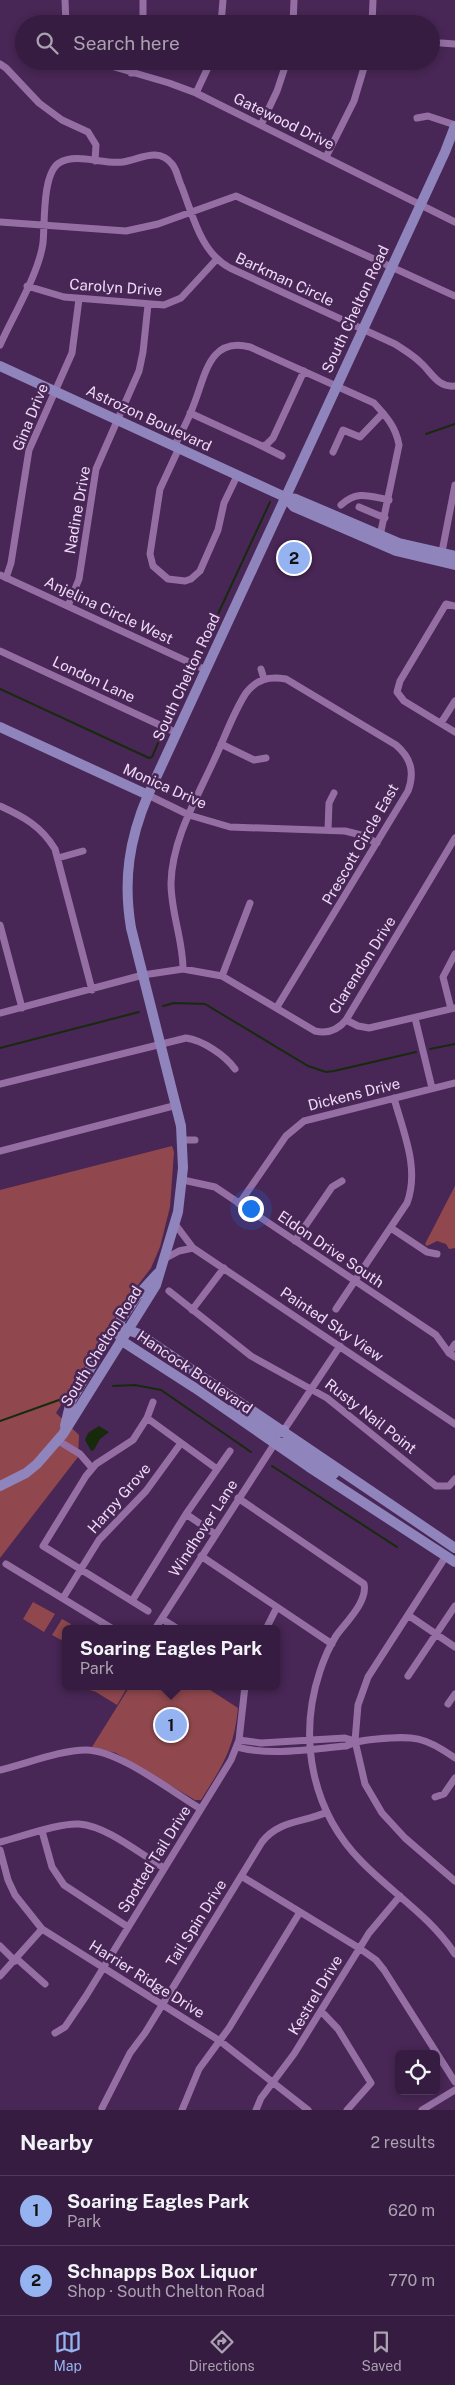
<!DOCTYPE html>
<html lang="en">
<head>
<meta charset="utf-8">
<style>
	:root { --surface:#361c40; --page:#3d2547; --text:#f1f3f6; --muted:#aaa1b1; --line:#503a59; --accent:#95b2f1 }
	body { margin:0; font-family:"Public Sans",sans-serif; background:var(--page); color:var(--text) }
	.controls { position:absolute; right:15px; bottom:15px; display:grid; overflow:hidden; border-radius:8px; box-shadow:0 2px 8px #0003 }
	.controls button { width:45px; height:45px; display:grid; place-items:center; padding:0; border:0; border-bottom:1px solid var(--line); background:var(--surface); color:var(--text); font:25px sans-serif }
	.you { position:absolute; left:250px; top:1208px; width:18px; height:18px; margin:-12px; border:4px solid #fff; border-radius:50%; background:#1a73e8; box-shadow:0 0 0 8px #1a73e833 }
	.badge { display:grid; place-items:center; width:32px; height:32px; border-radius:50%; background:var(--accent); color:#111; font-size:16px; font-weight:700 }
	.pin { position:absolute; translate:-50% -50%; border:2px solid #fff; box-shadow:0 1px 5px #0006 }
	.popup { position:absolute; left:62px; top:1625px; width:218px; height:65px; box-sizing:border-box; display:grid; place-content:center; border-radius:8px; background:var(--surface); filter:drop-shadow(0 1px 4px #0005); font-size:16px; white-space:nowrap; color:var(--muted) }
	.popup b { font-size:19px; color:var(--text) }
	.popup::after { content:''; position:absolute; left:50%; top:100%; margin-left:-10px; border:10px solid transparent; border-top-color:var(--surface) }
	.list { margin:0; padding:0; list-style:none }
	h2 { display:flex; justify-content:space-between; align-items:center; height:65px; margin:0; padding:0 20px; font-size:21px }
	h2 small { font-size:16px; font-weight:400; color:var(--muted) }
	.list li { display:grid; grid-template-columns:32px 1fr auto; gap:15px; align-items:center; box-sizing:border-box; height:70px; padding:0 20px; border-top:1px solid var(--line) }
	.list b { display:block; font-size:19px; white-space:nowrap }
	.list p { margin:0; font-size:16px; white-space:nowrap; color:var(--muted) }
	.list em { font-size:16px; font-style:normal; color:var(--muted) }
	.icon { flex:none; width:28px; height:28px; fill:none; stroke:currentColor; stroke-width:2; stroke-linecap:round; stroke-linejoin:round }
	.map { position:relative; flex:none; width:455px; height:2110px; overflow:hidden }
	.search { position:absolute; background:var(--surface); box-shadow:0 2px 8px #0003; left:15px; right:15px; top:15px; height:55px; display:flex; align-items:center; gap:12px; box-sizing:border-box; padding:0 18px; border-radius:28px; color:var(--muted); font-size:19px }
	.sheet { height:205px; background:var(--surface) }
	nav { display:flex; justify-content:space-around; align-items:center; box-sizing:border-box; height:70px; border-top:1px solid var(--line); background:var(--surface); font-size:14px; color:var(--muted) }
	nav a { display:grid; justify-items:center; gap:2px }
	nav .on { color:var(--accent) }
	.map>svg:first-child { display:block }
	.green { fill:#90484e }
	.water { fill:#172b0c }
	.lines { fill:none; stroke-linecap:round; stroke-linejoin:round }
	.stream { stroke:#172b0c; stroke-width:2 }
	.street { stroke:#956fa4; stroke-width:7 }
	.secondary { stroke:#9084bd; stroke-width:10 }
	.labels { text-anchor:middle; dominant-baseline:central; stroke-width:5; stroke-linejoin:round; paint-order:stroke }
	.street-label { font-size:15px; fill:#eed9f6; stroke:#482655 }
</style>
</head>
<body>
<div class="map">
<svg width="455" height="2110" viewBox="0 0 455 2110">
	<rect width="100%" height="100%" fill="#482655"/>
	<path class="green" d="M 172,1146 L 174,1152 L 170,1207 L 160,1247 L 151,1268 L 122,1306 L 56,1413 L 79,1435 L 78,1457 L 0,1558 L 0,1190 Z
		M 455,1186 L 455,1248 L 449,1249 L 446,1244 L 437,1241 L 427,1246 L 425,1244 Z
		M 33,1602 L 55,1614 L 44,1632 L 23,1619 Z
		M 62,1619 L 71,1624 L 61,1640 L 52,1635 Z
		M 77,1686 L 128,1686 L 117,1705 L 96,1692 Z
		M 130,1686 L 204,1686 L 238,1708 C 234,1750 222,1766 201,1800 L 195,1800 L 116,1753 L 92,1747 Z"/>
	<path class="water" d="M 99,1426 L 109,1432 L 100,1439 L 94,1450 L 91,1451 L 85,1440 L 88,1433 Z"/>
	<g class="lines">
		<path class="stream" d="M 426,434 L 455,424
			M 198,657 L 270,502
			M 0,689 L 149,758 L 152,757 L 162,734
			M 169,720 L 192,670
			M 163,1006 L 174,1003 L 205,1004 L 308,1066 L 326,1072 L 334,1071 L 416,1052
			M 0,1048 L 139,1012
			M 430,1049 L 455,1044
			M 113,1386 L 135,1385 L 161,1390 L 251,1452
			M 0,1421 L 59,1400
			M 272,1466 L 397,1547"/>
		<path class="street" d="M 65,0 L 66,24
			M 143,0 L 143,24
			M 221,24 L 223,0
			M 293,24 L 294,0
			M 372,24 L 373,0
			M 441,43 L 455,44
			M 94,61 L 169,83 L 196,93 L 455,222
			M 0,64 L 6,68 L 39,103 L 62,120 L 88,132 L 96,145 L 95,161
			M 131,73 L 134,61
			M 196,93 L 211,61
			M 417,118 L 428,116 L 455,125
			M 261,125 L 277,91 L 287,61
			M 326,157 L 354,101 L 366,61
			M 0,222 L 126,231 L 158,224 L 236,196 L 455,296
			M 27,286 L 64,297 L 164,305 L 181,298 L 216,260
			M 0,345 C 13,316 39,273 43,243 C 45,224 42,174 59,163 C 77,152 103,165 123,162 C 141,159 158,147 172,164 C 177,170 178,179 181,185 C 193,215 200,252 230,268 L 395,344 C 404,350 413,355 421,363 C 432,373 438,388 455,386
			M 190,413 L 262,446 L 266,445 L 273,438 L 304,371
			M 262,446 L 282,456
			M 174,447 C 181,433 189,419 194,404 C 205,377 209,336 250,347 L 374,403 C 386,416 396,427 399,445 L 380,536
			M 179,448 L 160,489 L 150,554 L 153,566 L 168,579 L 185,581 L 191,579 L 200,571 L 218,530 L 224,503 L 237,476
			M 333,452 L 343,430 L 360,437 L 383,413
			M 341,505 C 357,490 369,496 389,500
			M 359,507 L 385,518
			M 441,557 L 455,485
			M 0,575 L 206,670
			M 6,578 L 11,563 L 29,450 L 72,353 L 79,299
			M 68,606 L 79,579 L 96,469 L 139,371 L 143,352 L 148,305
			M 455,606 L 446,604 L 400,681 L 397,692 L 404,701 L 455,732
			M 0,651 L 177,733
			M 261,669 L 264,679
			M 441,723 L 455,701
			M 221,744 L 254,760 L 266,758
			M 148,795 L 189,815 L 230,827 L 345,831 L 361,835 L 377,843
			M 0,806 C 24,817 41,826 55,849 L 92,990
			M 328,830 L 329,803 L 334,793
			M 58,858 L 83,851
			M 0,925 L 22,1008
			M 183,969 C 183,940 171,913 171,883 C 172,839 197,798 215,758 C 225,737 233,713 246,693 C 257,679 269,676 286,679 L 396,745 C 411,758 415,772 408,791 L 277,1007
			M 222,976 L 250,903
			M 451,1009 L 443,977 L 455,954
			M 0,1013 L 143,975 L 183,969 L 222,976 L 315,1031 C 328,1034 338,1030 346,1020 L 455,838
			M 415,1018 L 432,1088
			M 346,1020 L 358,1026 L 369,1028 L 455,1008
			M 0,1084 L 186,1038 C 202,1040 225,1055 235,1069
			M 182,1140 L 195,1140
			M 0,1151 L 177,1105
			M 183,1180 L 215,1187 L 436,1335 L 449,1353 L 455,1357
			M 239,1204 L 286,1136 L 304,1121 L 455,1083
			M 175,1224 L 193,1248 L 455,1424
			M 391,1228 L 427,1252 L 437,1254
			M 295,1241 L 332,1187 L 342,1181
			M 164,1259 L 179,1251 L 193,1248
			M 169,1291 L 251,1356 L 327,1398 L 436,1486 L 449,1486 L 455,1479
			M 336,1309 L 407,1203 C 420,1168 403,1132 394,1098
			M 192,1310 L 224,1268
			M 449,1353 L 455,1344
			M 147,1418 L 217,1469
			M 284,1430 L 340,1346
			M 57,1440 L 80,1454 L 92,1468
			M 238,1498 L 364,1584 C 368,1602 345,1623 336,1636 C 329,1647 324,1659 320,1671 C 298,1737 311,1810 361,1861 C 392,1893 430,1916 455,1954
			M 186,1514 L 215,1534
			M 201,1556 L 332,1644
			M 446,1556 L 368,1677 L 358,1705 L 355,1741 L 365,1784 L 382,1813 L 405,1838 L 455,1881
			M 6,1564 L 113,1629
			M 63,1598 L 99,1540 L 146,1491 L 181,1443
			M 132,1601 L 186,1514 L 230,1451
			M 148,1611 L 43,1546 L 86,1476 L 96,1464 L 133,1440 L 147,1418 L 153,1402
			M 408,1615 L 455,1647
			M 162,1619 L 178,1629
			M 155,1629 L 275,1443
			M 266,1629 L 277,1607
			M 408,1676 L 455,1606
			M 448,1704 L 455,1694
			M 239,1740 L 261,1743 L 345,1738 L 355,1741
			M 237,1747 C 271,1756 311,1749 346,1746 C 356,1741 366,1740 377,1739 C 414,1736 424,1736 455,1758
			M 0,1770 C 26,1764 60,1750 86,1750 C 119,1750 172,1792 201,1809
			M 435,1797 L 444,1794 L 455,1778
			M 42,1831 L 52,1867 L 64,1885 L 128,1927
			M 0,1842 C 21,1837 58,1823 79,1824 C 107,1826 140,1854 164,1868
			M 0,1850 L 8,1880 L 15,1895 L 42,1929 L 220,2041 L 308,2110
			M 241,1876 L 359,1948 L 376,1960 L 384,1970 L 455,2082
			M 0,1946 L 15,1961
			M 17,1959 L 45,1984
			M 0,1976 L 42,1929
			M 321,2011 L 338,2029 L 371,2083 L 347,2110
			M 55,2033 L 65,2027 L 86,1996 L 231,1760 L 239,1740 L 245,1686
			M 102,2108 L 130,2053 L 145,2033 L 262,1842 C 279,1820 303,1823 327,1812
			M 182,2110 L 199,2069 L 229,2028 L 300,1912
			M 256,2110 L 261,2098 L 294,2054 L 369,1933 L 400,1896
			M 422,2110 L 455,2090"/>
		<path class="secondary" d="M 0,366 L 285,497 L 296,499 L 399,543 L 455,556
			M 285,497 L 294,507 L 396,551 L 455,565
			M 0,727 L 148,795
			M 115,1326 L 122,1341 L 195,1388 L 309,1467 L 455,1562
			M 123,1328 L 139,1334 L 455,1548
			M 234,1407 L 269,1430 L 278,1433 L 284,1430
			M 65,1426 L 71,1401 L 107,1340 L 137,1296 L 158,1273
			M 275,1443 C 290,1438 321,1465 334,1474
			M 0,1486 L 26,1473 L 37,1464 L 63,1434 L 156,1285 L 178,1212 L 183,1168 L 181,1126 L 131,928 C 123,880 129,840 148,795 L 445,152 L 455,126"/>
	</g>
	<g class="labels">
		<g class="street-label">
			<text transform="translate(284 121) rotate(26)">Gatewood Drive</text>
			<text transform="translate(285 279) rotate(25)">Barkman Circle</text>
			<text transform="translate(116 287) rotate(4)">Carolyn Drive</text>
			<text transform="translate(355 309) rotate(-65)">South Chelton Road</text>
			<text transform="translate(30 417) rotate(-68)">Gina Drive</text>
			<text transform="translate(149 418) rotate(25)">Astrozon Boulevard</text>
			<text transform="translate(77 510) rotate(-80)">Nadine Drive</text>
			<text transform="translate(109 610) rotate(25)">Anjelina Circle West</text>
			<text transform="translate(186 677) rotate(-65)">South Chelton Road</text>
			<text transform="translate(94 679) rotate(25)">London Lane</text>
			<text transform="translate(165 786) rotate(24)">Monica Drive</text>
			<text transform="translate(360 844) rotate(-60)">Prescott Circle East</text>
			<text transform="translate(362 965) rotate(-58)">Clarendon Drive</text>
			<text transform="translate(354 1094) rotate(-14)">Dickens Drive</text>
			<text transform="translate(331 1249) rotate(34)">Eldon Drive South</text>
			<text transform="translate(332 1324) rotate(34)">Painted Sky View</text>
			<text transform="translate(101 1346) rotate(-58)">South Chelton Road</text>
			<text transform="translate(195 1372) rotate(34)">Hancock Boulevard</text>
			<text transform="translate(371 1416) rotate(38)">Rusty Nail Point</text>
			<text transform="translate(119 1498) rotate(-49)">Harpy Grove</text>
			<text transform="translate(203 1528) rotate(-57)">Windhover Lane</text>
			<text transform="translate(154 1859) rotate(-58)">Spotted Tail Drive</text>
			<text transform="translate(196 1923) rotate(-58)">Tail Spin Drive</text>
			<text transform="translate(147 1979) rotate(32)">Harrier Ridge Drive</text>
			<text transform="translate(315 1995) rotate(-59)">Kestrel Drive</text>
		</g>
	</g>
</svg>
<div class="controls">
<button><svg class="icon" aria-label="locate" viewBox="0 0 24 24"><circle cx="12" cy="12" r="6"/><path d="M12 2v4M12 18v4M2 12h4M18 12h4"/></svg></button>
</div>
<div class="you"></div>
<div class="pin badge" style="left:171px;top:1725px">1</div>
<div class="popup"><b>Soaring Eagles Park</b>Park</div>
<div class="pin badge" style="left:294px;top:558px">2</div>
<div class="search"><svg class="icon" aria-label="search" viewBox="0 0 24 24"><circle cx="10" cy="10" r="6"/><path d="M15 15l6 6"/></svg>Search here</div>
</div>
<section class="sheet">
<h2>Nearby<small>2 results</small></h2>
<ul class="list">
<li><span class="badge">1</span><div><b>Soaring Eagles Park</b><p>Park</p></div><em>620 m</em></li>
<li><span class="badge">2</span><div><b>Schnapps Box Liquor</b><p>Shop · South Chelton Road</p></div><em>770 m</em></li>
</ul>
</section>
<nav>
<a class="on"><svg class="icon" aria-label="map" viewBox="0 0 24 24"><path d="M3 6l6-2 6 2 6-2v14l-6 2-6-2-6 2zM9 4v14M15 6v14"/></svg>Map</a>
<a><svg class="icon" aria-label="directions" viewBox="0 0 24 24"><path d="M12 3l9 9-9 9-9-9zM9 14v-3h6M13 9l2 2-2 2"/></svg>Directions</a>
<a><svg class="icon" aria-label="saved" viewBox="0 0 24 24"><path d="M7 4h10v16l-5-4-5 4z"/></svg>Saved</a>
</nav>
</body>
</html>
